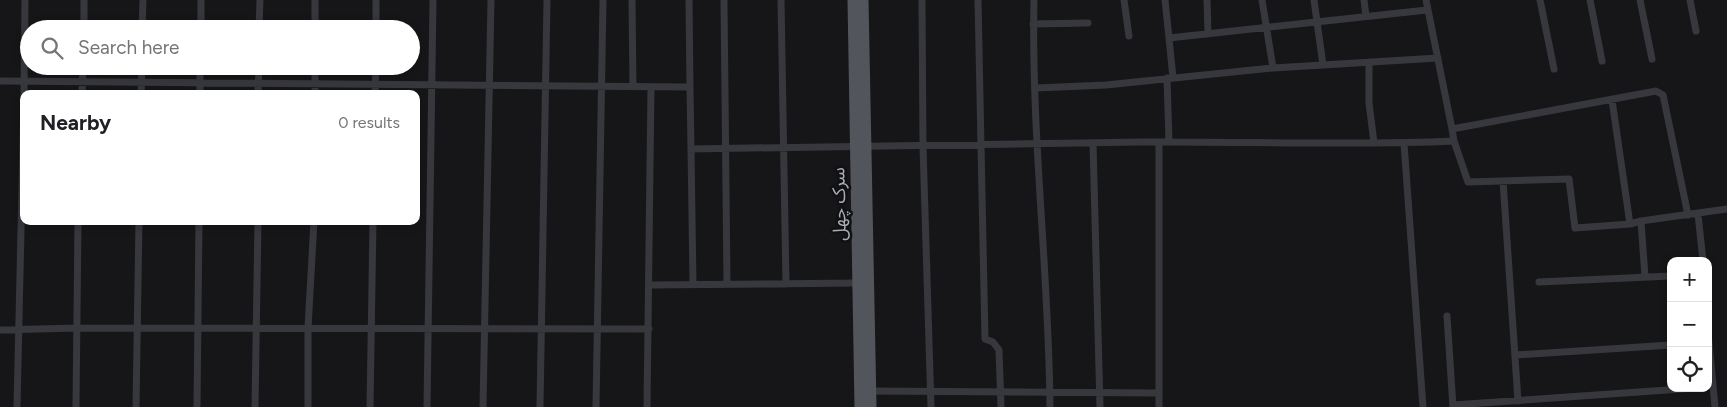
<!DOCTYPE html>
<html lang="en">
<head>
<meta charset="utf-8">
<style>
	:root { --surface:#fff; --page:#f2f2f2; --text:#202124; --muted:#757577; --line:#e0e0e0 }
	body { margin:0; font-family:Figtree,"Noto Sans Arabic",sans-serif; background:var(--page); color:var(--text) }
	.controls { position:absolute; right:15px; bottom:15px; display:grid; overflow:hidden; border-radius:10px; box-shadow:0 2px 8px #0003 }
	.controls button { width:45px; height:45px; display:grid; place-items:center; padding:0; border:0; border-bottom:1px solid var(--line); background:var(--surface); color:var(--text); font:25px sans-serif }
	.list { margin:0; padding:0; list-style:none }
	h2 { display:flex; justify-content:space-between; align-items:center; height:65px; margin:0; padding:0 20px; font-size:21px }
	h2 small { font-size:16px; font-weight:400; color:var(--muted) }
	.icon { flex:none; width:28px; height:28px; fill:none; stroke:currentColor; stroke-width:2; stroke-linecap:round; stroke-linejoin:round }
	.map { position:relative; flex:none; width:1727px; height:407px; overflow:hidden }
	.search { position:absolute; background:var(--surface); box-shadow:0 2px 8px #0003; left:20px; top:20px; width:400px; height:55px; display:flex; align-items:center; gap:12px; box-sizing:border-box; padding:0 18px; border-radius:28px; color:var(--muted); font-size:19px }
	.panel { position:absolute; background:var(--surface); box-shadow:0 2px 8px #0003; left:20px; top:90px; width:400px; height:135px; border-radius:10px }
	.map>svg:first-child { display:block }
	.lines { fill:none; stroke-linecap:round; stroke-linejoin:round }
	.street { stroke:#37383d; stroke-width:7 }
	.primary { stroke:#53555c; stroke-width:11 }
	.labels { text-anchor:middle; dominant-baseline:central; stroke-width:5; stroke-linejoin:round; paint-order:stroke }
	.street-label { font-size:18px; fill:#a8adb8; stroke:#111113 }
</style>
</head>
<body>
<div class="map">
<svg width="1727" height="407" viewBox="0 0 1727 407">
	<rect width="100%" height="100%" fill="#161618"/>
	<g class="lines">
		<path class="street" d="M 632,0 L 633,87
			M 689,0 L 690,87
			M 724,0 L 727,284
			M 781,0 L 786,284
			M 922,0 L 923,147 L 931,407
			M 978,0 L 985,339 L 993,342 L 999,350 L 1001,407
			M 1034,0 C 1031,135 1049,272 1050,407
			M 1124,0 L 1129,36
			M 1165,0 L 1169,38 L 1427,10
			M 1207,0 L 1208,34
			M 1262,0 L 1273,68
			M 1314,0 L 1323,65
			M 1364,0 L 1366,16
			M 1426,0 L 1452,129
			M 1540,0 L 1554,69
			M 1590,0 L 1602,61
			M 1640,0 L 1652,59
			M 1690,0 L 1696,31
			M 1033,24 L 1088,23
			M 84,29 L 84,0
			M 142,29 L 143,0
			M 201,29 L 201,0
			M 259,29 L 260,0
			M 315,29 L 315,0
			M 376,29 L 376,0
			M 1169,38 L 1173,78
			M 1369,62 L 1369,103 L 1374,143
			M 1167,78 L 1169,142
			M 0,81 L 690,87 L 691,149 C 841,148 990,143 1140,142 C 1244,141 1349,146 1454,141 L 1452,129 L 1656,91 L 1663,95 L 1688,215
			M 1036,88 L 1106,85 L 1273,68 L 1438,58
			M 24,94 L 25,0
			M 82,94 L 83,66
			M 141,94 L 142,66
			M 200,94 L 200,66
			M 258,94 L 259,66
			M 315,94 L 315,66
			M 375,94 L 376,66
			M 1612,100 L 1630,224
			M 1454,141 L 1468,182 L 1569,179 L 1575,228 L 1630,224 L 1641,221 L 1727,209
			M 1093,143 L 1100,407
			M 1404,143 L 1423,407
			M 691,149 L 693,284
			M 1503,181 L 1518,401
			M 1698,214 L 1703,261
			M 1641,221 L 1645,277
			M 1539,282 L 1671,276
			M 650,285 L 858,283
			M 1447,316 L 1453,407
			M 0,330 L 77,328 L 649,329
			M 1708,332 L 1715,407
			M 1515,355 L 1671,345
			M 867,391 L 1159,393
			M 1453,405 L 1696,388
			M 17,407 L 24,98
			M 76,407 L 78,221
			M 136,407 L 139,221
			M 197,407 L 199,221
			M 255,407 L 258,221
			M 308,407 L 308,328 L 314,221
			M 370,407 L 373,221
			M 427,407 L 433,0
			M 483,407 L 491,0
			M 540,407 L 547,0
			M 596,407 L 603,0
			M 647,407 L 651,87
			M 1159,407 L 1159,142"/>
		<path class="primary" d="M 853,0 L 860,407
			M 863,0 L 871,407"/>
	</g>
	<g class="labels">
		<g class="street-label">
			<text transform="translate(839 204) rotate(-91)">سرک چهل</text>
		</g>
	</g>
</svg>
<div class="controls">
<button>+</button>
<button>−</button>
<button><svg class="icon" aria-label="locate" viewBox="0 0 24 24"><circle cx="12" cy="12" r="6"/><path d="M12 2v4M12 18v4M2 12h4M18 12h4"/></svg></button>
</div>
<div class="search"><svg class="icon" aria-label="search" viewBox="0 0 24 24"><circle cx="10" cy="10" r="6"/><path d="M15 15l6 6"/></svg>Search here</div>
<section class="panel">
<h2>Nearby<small>0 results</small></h2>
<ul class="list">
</ul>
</section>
</div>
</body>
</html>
